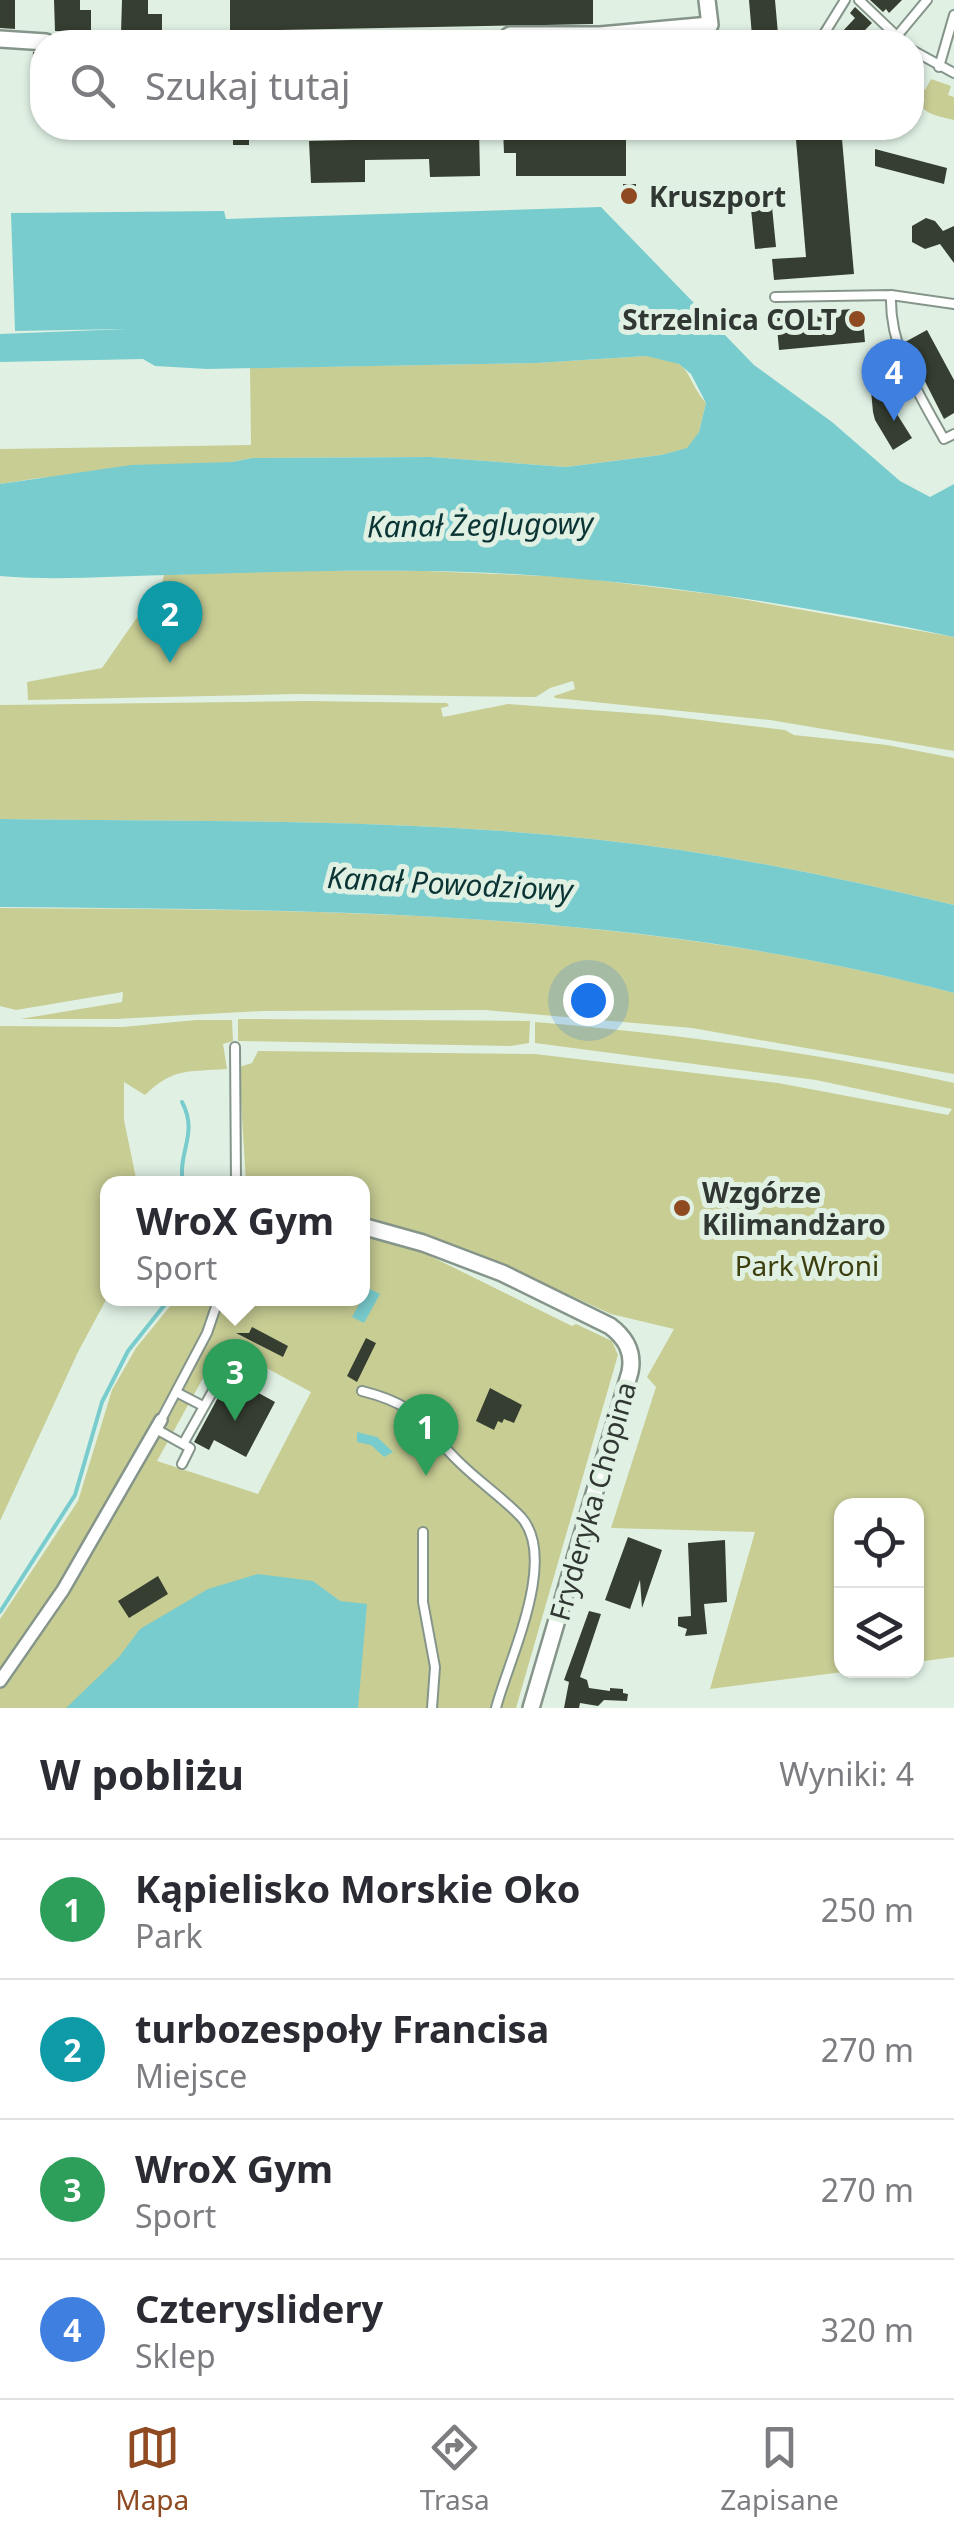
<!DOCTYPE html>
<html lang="pl">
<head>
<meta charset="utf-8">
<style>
	:root { --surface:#fff; --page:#f2f2f3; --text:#2b2b33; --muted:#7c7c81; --line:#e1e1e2; --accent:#8f4a21 }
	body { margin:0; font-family:"Noto Sans",sans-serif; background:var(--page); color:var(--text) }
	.controls { position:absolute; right:30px; bottom:30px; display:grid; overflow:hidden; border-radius:20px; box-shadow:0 2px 8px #0004 }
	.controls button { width:90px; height:90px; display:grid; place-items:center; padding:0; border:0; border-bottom:2px solid var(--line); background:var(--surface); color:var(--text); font:50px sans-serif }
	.you { position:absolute; left:588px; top:1000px; width:35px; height:35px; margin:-25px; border:8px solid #fff; border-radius:50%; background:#1a73e8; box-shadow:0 0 0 15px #1a73e833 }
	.badge { display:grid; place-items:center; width:65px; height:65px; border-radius:50%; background:var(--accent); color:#fff; font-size:32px; font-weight:700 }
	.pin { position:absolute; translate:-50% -82px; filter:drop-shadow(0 2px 5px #0008) }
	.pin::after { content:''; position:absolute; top:52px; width:35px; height:30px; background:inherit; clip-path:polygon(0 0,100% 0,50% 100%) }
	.popup { position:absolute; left:100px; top:1176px; width:270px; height:130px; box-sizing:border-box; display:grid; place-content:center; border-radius:20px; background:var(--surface); filter:drop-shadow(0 2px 8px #0005); font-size:32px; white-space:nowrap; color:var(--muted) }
	.popup b { font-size:38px; color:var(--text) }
	.popup::after { content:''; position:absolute; left:50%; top:100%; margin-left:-20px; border:20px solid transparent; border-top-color:var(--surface) }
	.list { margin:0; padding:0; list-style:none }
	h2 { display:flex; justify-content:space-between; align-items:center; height:130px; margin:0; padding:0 40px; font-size:42px }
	h2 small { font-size:32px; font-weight:400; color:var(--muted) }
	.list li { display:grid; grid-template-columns:65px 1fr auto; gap:30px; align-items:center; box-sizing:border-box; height:140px; padding:0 40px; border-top:2px solid var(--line) }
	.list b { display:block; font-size:38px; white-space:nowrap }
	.list p { margin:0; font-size:32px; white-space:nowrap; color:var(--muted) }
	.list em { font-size:32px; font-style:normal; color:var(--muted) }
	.icon { flex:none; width:55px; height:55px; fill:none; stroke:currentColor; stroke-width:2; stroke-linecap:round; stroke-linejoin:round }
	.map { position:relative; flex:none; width:954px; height:1708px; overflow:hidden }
	.search { position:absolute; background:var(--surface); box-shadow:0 2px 8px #0004; left:30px; right:30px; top:30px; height:110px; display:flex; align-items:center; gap:25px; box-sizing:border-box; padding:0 35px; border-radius:40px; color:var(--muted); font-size:38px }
	.sheet { height:690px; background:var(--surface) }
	nav { display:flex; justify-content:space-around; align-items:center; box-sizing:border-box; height:140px; border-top:2px solid var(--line); background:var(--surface); font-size:28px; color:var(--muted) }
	nav a { display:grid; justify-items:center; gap:5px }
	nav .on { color:var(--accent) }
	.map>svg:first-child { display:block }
	.green { fill:#c8cd94; fill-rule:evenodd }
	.water { fill:#79cccd }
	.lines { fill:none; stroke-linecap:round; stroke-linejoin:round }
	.stream { stroke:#79cccd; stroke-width:4 }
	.building { fill:#363e31 }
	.service-casing { stroke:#85958a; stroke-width:12 }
	.pedestrian-casing { stroke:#85958a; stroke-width:16 }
	.minor-casing { stroke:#85958a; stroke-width:20 }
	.service { stroke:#fff; stroke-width:8 }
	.pedestrian { stroke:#fff; stroke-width:11 }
	.minor { stroke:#fff; stroke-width:15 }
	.poi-dot { fill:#8f4a21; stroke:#e0f1e4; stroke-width:4 }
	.labels { text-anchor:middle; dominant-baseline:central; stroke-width:10; stroke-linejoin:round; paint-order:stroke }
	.poi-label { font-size:28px; font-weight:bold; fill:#313733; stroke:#e0f1e4; text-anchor:start }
	.park-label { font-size:28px; fill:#3c3e0e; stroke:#e0f1e4 }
	.street-label { font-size:28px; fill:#313733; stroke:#e0f1e4 }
	.water-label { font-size:30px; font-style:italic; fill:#0b3535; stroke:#e0f1e4 }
</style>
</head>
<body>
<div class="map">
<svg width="954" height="1708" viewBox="0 0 954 1708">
	<rect width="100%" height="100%" fill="#e0f1e4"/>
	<path class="green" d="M 931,79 L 951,86 L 948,95 L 954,97 L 954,120 C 932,115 920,113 912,91 L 915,87 L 925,90 Z
		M 646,356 C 695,360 682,374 706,403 L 699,432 L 688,448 L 661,455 L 566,467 L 431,457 L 252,458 L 232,462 L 39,478 L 0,484 L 0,449 L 251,445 L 250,368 L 537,363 Z
		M 273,571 L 425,571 L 572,577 L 719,595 L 954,637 L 954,751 L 770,720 L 555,698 L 554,696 L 575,689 L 573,681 L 550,688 L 536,697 L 297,694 L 28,700 L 27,682 L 102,668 L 163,580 L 164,575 Z
		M 307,701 L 447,703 L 449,706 L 441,708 L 443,717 L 508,704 L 659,715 L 785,730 L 794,735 L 887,745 L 954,758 L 954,905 C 863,883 772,864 680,850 C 455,817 226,822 0,819 L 0,705 Z
		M 0,908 C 320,910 643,909 954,993 L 954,1074 L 692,1028 L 485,1010 L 262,1011 L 116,1019 L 20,1019 L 122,1002 L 123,992 L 16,1010 L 0,1006 Z
		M 238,1019 L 530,1021 L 529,1043 L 511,1046 L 238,1041 Z
		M 196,1020 L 232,1020 L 233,1041 L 223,1044 L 227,1069 C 189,1072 174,1067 145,1095 L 124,1082 L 124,1120 L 137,1183 L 108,1184 L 107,1298 L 78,1352 L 0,1521 L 0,1026 L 123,1027 Z
		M 535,1022 C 676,1034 816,1052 954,1083 L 954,1657 L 917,1662 L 916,1506 L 842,1506 L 842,1670 L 851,1671 L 710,1689 L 755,1532 L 611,1528 L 656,1387 L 647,1377 L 674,1329 L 611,1314 L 525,1275 L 417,1236 L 363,1222 L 362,1184 L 246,1183 L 239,1067 L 252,1063 L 258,1051 L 535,1054 L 778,1083 L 948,1115 L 952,1109 L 816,1080 L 535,1043 Z
		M 363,1235 L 416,1249 L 572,1326 L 576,1324 L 612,1341 L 618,1355 L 516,1708 L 0,1708 L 0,1619 L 78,1501 L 112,1390 L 136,1348 L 176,1299 L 362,1298 ZM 222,1344 L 311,1392 L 258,1494 L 157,1461 Z"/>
	<path class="water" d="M 601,207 L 754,365 L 832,422 L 900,481 L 930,497 L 954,484 L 954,637 C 780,600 600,573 422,571 C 339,570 255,572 172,575 C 113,576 58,581 0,576 L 0,484 L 131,465 L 232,462 L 252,458 L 431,457 L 566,467 L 661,455 L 687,448 L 699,432 L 706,403 L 691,374 L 679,364 L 646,356 L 537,363 L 207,369 L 155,366 L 143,359 L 0,362 L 0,334 L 126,329 L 15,331 L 11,213 L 224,211 L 226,219 Z
		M 0,819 C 226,822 456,817 680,850 C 772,864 863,883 954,905 L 954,993 C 643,909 320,910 0,907 Z
		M 368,1288 L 380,1294 L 364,1323 L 352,1317 Z
		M 357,1432 L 377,1437 L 393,1452 L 384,1457 L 371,1445 L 357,1442 Z
		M 258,1574 L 313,1581 L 340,1601 L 367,1604 L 358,1708 L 66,1708 L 119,1657 L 140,1629 L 208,1589 Z"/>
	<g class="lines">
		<path class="stream" d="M 182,1102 C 199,1134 177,1152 183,1184
			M 0,1612 L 75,1495 L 102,1402 L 128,1351 L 170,1298"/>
	</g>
	<path class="building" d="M 0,0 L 15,0 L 15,29 L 0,28 Z
		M 54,0 L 80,0 L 80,10 L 91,10 L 91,32 L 55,31 Z
		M 122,0 L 148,0 L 148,14 L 162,14 L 162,30 L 121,33 Z
		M 230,0 L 593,0 L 593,24 L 230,31 Z
		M 749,0 L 775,0 L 778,34 L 752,36 Z
		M 870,0 L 902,0 L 889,13 L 886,9 L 883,12 Z
		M 855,7 L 872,23 L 853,42 L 842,32 L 855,18 L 850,13 Z
		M 33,52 L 42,53 L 42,72 L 32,72 Z
		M 233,128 L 249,128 L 249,145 L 233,145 Z
		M 352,128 L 479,128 L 480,176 L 430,177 L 429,159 L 365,160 L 365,182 L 311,183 L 309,141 L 352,140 Z
		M 503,128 L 529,128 L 529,138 L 588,137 L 588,128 L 626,128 L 626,176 L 516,176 L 516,153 L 504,153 Z
		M 795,128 L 841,128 L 854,274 L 774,280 L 772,259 L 806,257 Z
		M 875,149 L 947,168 L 944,184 L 875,166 Z
		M 623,184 L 636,184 L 636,202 L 623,202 Z
		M 771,197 L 776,247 L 755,249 L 750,199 Z
		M 926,218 L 935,221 L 943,231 L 954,226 L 954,263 L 940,244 L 925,249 L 912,242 L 912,226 Z
		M 862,308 L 865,342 L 779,350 L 776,316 Z
		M 927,330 L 954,380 L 954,413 L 944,419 L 905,342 Z
		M 882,379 L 883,392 L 912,438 L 893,450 L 875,420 L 873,412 L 870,380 Z
		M 252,1327 L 288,1346 L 283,1357 L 236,1333 L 249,1333 Z
		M 366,1338 L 376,1343 L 357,1382 L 347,1376 Z
		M 245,1370 L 260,1378 L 253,1390 L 275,1402 L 246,1457 L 214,1440 L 209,1450 L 194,1442 L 229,1377 L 238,1382 Z
		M 490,1388 L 522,1405 L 514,1423 L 504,1419 L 502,1423 L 498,1421 L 494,1430 L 476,1421 Z
		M 628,1537 L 662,1550 L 642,1608 L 640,1580 L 630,1609 L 605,1600 Z
		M 725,1540 L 727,1602 L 704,1604 L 707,1634 L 685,1636 L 687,1629 L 678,1626 L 678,1617 L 691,1616 L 688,1543 Z
		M 158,1576 L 168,1594 L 129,1618 L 118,1601 Z
		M 589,1611 L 601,1614 L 580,1677 L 587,1680 L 589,1688 L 610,1691 L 610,1688 L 623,1689 L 623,1693 L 628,1694 L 627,1701 L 604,1700 L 598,1706 L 580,1703 L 579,1708 L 564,1708 L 569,1682 L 564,1680 Z"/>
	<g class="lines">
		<defs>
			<path id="service" d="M 859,0 L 903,42
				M 897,36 L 927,0
				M 819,42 L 845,0
				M 912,50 L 954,73
				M 939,67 L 954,15
				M 891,295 C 889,348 919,394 944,439 L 954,434
				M 775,297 L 891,295 L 954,304
				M 235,1047 L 236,1184
				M 362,1391 C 421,1406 418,1422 458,1461 C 478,1481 502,1497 521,1517 C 559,1559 508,1661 496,1708
				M 176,1392 L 203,1406
				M 161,1420 L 207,1333 L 219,1298
				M 156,1429 L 190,1448 L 182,1464
				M 183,1444 L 233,1355
				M 423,1532 L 423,1602 L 435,1667 L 432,1708"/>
			<path id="pedestrian" d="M 0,1681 L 63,1590 L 161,1420"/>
			<path id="minor" d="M 0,39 L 46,42
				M 501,42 L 510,35 L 600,35 L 710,25 L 707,0
				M 362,1226 L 423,1243 L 502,1273 L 610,1326 C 626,1338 634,1352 630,1372 L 531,1708"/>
		</defs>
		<use href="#service" class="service-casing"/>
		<use href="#pedestrian" class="pedestrian-casing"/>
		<use href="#minor" class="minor-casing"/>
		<use href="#service" class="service"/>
		<use href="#pedestrian" class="pedestrian"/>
		<use href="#minor" class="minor"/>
	</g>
	<g class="poi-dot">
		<circle cx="629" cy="196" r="10"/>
		<circle cx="857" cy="319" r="10"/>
		<circle cx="682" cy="1208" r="10"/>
	</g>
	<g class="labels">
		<g class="poi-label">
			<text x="649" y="196">Kruszport</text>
			<text x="837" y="319" text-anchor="end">Strzelnica COLT</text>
			<text x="702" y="1192">Wzgórze<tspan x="702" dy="32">Kilimandżaro</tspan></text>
		</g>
		<g class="park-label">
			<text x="807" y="1265">Park Wroni</text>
		</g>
		<g class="street-label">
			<text transform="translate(592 1501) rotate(-74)">Fryderyka Chopina</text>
		</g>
		<g class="water-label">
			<text transform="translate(480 524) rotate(-1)">Kanał Żeglugowy</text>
			<text transform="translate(450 883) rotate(3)">Kanał Powodziowy</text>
		</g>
	</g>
</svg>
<div class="controls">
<button><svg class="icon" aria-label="locate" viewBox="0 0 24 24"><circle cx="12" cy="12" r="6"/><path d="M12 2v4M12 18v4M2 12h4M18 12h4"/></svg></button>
<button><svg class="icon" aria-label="layers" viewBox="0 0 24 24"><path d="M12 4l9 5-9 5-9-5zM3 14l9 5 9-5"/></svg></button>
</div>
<div class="you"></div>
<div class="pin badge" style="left:426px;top:1476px;background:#2e9e5b">1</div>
<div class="pin badge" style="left:170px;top:663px;background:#0f9aa8">2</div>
<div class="pin badge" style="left:235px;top:1421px;background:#2e9e5b">3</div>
<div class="popup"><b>WroX Gym</b>Sport</div>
<div class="pin badge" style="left:894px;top:421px;background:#3f7fe0">4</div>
<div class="search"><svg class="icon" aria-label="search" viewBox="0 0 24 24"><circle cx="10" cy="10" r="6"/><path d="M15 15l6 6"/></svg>Szukaj tutaj</div>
</div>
<section class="sheet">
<h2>W pobliżu<small>Wyniki: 4</small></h2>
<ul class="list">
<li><span class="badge" style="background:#2e9e5b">1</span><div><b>Kąpielisko Morskie Oko</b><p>Park</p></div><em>250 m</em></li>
<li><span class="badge" style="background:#0f9aa8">2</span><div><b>turbozespoły Francisa</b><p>Miejsce</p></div><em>270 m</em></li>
<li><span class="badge" style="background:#2e9e5b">3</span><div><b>WroX Gym</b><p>Sport</p></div><em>270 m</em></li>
<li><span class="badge" style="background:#3f7fe0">4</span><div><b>Czteryslidery</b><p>Sklep</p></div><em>320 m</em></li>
</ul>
</section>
<nav>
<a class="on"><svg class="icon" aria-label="map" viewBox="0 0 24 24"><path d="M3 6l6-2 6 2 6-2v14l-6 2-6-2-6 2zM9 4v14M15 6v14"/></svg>Mapa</a>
<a><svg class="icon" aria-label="directions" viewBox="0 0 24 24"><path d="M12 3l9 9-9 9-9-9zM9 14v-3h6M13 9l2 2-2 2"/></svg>Trasa</a>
<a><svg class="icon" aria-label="saved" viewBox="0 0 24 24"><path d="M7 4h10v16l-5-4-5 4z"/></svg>Zapisane</a>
</nav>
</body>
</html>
